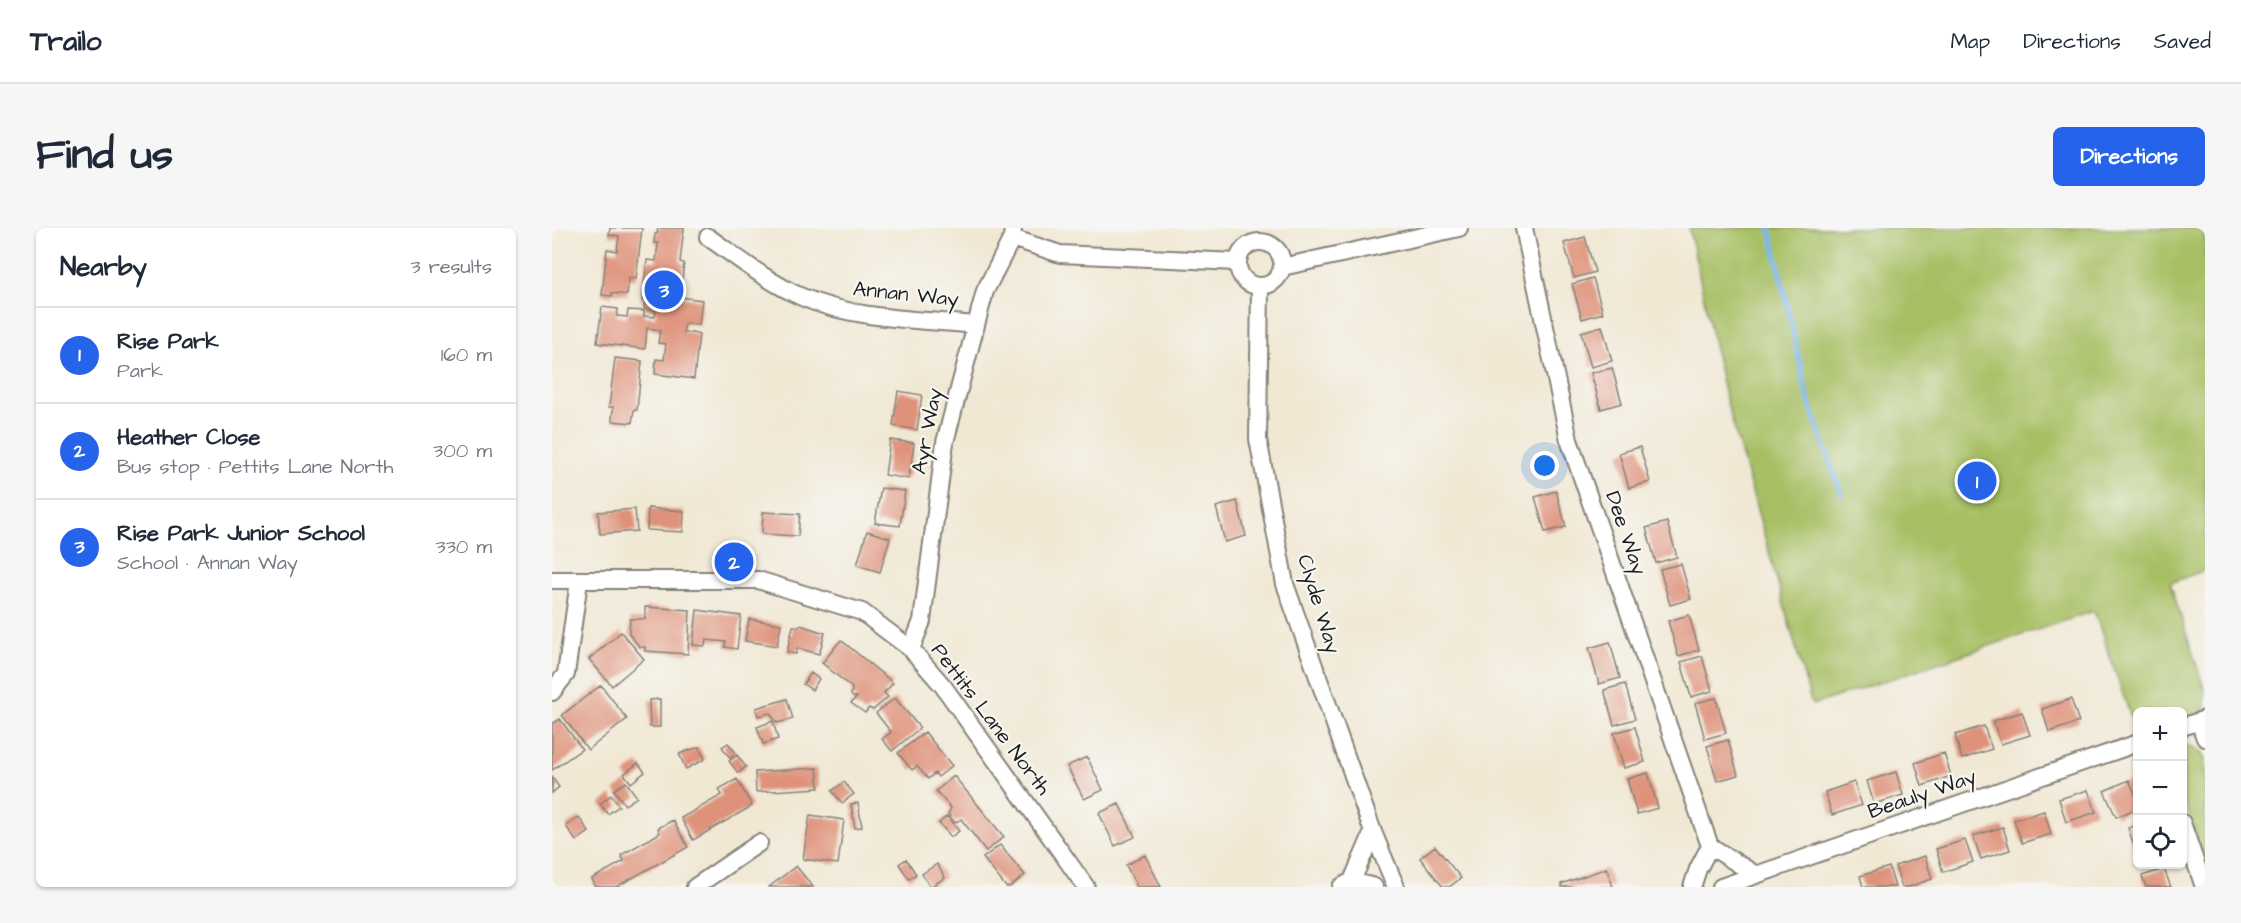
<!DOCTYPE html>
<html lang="en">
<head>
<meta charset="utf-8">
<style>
	:root { --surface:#fff; --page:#f6f6f7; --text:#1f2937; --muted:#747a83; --line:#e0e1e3; --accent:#2563eb }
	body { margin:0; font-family:"Architects Daughter",sans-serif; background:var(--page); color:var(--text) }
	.controls { position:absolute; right:18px; bottom:18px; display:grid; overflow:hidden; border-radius:9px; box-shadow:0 2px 4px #0004 }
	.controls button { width:54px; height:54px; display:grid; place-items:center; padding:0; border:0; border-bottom:2px solid var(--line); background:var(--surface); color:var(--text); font:30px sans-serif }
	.you { position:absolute; left:993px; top:238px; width:21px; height:21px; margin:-15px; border:4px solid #fff; border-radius:50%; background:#1a73e8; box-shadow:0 0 0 9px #1a73e833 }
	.badge { display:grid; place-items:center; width:39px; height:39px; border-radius:50%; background:var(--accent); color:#fff; font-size:20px; font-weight:700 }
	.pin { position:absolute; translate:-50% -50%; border:3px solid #fff; box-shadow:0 2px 6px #0006 }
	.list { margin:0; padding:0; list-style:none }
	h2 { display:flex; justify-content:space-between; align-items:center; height:78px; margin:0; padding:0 24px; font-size:26px }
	h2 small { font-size:20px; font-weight:400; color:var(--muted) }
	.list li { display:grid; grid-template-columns:39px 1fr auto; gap:18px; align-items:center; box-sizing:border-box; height:96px; padding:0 24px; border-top:2px solid var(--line) }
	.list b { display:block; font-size:22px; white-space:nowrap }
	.list p { margin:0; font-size:20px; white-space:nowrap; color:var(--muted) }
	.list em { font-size:20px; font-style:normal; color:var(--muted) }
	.icon { flex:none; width:33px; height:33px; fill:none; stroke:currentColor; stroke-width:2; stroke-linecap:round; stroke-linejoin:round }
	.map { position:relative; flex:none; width:1653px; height:659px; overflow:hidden; border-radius:9px }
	header { display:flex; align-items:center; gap:36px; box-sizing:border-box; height:84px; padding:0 30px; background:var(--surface); border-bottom:2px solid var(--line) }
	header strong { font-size:28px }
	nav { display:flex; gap:33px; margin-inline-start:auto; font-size:21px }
	.intro { display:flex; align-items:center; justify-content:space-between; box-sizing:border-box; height:144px; padding:0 36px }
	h1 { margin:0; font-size:42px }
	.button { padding:15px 27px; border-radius:9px; background:var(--accent); color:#fff; font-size:21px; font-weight:700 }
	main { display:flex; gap:36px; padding:0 36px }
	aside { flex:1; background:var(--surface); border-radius:9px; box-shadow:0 2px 4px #0004 }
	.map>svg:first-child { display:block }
	.green { fill:#a7bf64; stroke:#626e40; stroke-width:1.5 }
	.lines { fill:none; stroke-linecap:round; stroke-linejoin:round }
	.stream { stroke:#7ab7ec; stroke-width:5 }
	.building { fill:#df927a }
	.street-casing { stroke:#868278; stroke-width:20 }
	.street { stroke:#fff; stroke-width:16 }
	.labels { text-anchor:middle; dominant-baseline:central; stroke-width:4.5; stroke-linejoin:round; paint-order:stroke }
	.street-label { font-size:21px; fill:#1c1c1c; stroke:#f6f6f2 }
</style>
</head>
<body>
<header>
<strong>Trailo</strong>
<nav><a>Map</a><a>Directions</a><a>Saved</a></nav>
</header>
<div class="intro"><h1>Find us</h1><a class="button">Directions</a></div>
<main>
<aside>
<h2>Nearby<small>3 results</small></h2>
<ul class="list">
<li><span class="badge">1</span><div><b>Rise Park</b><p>Park</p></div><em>160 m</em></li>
<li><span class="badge">2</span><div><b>Heather Close</b><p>Bus stop · Pettits Lane North</p></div><em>300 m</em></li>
<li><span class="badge">3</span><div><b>Rise Park Junior School</b><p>School · Annan Way</p></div><em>330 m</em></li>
</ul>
</aside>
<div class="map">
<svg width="1653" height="659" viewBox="0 0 1653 659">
	<rect width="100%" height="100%" fill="#f6f6f2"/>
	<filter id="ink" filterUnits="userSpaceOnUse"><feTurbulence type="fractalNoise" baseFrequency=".0167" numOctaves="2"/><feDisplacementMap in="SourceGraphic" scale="12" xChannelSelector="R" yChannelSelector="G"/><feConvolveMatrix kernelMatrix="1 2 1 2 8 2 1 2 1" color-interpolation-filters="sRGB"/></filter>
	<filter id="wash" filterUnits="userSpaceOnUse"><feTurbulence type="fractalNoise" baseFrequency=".008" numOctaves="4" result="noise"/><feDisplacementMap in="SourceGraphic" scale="24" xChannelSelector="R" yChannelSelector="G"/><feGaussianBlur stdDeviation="1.35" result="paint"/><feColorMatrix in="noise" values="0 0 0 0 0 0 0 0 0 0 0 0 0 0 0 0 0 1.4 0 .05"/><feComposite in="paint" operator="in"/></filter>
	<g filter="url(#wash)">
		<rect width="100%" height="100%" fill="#f1e8d4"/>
		<path class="green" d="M 1137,0 L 1653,0 L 1653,342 L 1618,355 L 1653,463 L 1653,491 L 1631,499 L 1630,484 L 1586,484 L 1585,507 L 1542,383 L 1260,477 L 1172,164 Z
			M 1631,518 C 1641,517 1649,522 1653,532 L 1653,635 L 1631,569 Z"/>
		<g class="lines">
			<path class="stream" d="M 1218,0 L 1256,171 L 1290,267"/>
		</g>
		<g id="blocks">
			<path class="building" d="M 58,0 L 90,0 L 84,51 L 77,50 L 75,67 L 60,65 L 60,68 L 50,67 L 55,21 L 65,23 L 67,8 L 57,7 Z
				M 106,0 L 132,0 L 128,34 L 132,35 L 128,69 L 150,72 L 147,97 L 133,95 L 131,104 L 147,106 L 142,151 L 103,146 L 104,131 L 112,132 L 114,116 L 106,115 L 108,102 L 95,100 L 93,121 L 45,115 L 50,79 L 66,81 L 65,88 L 75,89 L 76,82 L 92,83 L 92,88 L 103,89 L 104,83 L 92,81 L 93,73 L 90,73 L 95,32 L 104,33 L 106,15 L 102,15 L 103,6 L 105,6 Z
				M 1033,9 L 1043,44 L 1022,50 L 1012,15 Z
				M 1041,50 L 1051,85 L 1030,91 L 1020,56 Z
				M 1050,98 L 1060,133 L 1039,139 L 1029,104 Z
				M 63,130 L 90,133 L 85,182 L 82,182 L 80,195 L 60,193 L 61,179 L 57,179 Z
				M 1060,140 L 1070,175 L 1049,181 L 1039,145 Z
				M 346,163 L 370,167 L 365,202 L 341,198 Z
				M 338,212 L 362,215 L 357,251 L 333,247 Z
				M 1088,219 L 1098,254 L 1077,260 L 1067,225 Z
				M 329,260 L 353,263 L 348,298 L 323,295 Z
				M 1004,263 L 1014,299 L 993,304 L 983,269 Z
				M 685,273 L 694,308 L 673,314 L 664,279 Z
				M 96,280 L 132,283 L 131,304 L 95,302 Z
				M 83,281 L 85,303 L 48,306 L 46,284 Z
				M 211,284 L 248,286 L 246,308 L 210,306 Z
				M 1115,294 L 1125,329 L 1104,335 L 1094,300 Z
				M 315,303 L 338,310 L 328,344 L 305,337 Z
				M 1129,336 L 1139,371 L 1118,377 L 1108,341 Z
				M 93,379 L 138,382 L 136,426 L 93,423 L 93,419 L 88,419 L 77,406 L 78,391 L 93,391 Z
				M 145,382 L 189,388 L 185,421 L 173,419 L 174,414 L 154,412 L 153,418 L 141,417 Z
				M 1137,387 L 1147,422 L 1126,428 L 1116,393 Z
				M 197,391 L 229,396 L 225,418 L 193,413 Z
				M 248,397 L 273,405 L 267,426 L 245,420 L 244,426 L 235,424 L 241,398 L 247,399 Z
				M 69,404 L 92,431 L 60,458 L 37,431 Z
				M 289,412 L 341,455 L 332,465 L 336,469 L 321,482 L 317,480 L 313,485 L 299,475 L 305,469 L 301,469 L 299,467 L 300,460 L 270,435 Z
				M 1058,414 L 1068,450 L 1047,456 L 1037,420 Z
				M 1150,428 L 1160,463 L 1139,469 L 1129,434 Z
				M 259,445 L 267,451 L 260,462 L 251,456 Z
				M 1073,456 L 1083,491 L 1062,497 L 1052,462 Z
				M 49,457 L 75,491 L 36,522 L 10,487 Z
				M 343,470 L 368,500 L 340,523 L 330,511 L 339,504 L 324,485 Z
				M 1164,470 L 1174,505 L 1153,511 L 1143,475 Z
				M 108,471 L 108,499 L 98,499 L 97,472 Z
				M 235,471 L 241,491 L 225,495 L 218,485 L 206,488 L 204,480 Z
				M 1519,471 L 1527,494 L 1497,504 L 1490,481 Z
				M 1470,484 L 1478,507 L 1449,516 L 1441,493 Z
				M 8,491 L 30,521 L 0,542 L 0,496 Z
				M 221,493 L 226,511 L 211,516 L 205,499 Z
				M 1432,498 L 1440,521 L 1410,531 L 1403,507 Z
				M 1083,499 L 1093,534 L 1072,540 L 1062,505 Z
				M 373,504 L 400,538 L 386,549 L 383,545 L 376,551 L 365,538 L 360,542 L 346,525 Z
				M 1176,512 L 1186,547 L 1165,553 L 1155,518 Z
				M 176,515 L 184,525 L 178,530 L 170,519 Z
				M 147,519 L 153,531 L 134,541 L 127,526 Z
				M 1392,525 L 1399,548 L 1370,558 L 1363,535 Z
				M 185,527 L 194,539 L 186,545 L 177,533 Z
				M 535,529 L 551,562 L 532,571 L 515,538 Z
				M 86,535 L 93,544 L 79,555 L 72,546 Z
				M 265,540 L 267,560 L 204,564 L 203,544 Z
				M 1344,544 L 1351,567 L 1322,576 L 1315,553 Z
				M 1096,545 L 1106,580 L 1085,586 L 1075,551 Z
				M 402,548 L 452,609 L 434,623 L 409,591 L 403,595 L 396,586 L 399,580 L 384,563 Z
				M 0,549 L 7,559 L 0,565 Z
				M 185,551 L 200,578 L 141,612 L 129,590 L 170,567 L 167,561 Z
				M 1577,552 L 1586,572 L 1586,580 L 1564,589 L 1552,563 Z
				M 74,554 L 85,569 L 73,577 L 62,562 Z
				M 292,554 L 302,566 L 290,575 L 280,563 Z
				M 1302,554 L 1310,577 L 1280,587 L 1273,564 Z
				M 1536,562 L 1544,584 L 1514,594 L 1507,571 Z
				M 59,567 L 67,578 L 56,586 L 48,576 Z
				M 306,575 L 310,599 L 303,600 L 299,576 Z
				M 567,576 L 583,609 L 563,618 L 547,585 Z
				M 1492,583 L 1499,606 L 1470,615 L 1462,592 Z
				M 258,587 L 292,592 L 286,636 L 251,631 Z
				M 395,588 L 407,603 L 399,609 L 387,595 Z
				M 27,589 L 37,604 L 24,613 L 14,598 Z
				M 121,592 L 136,619 L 64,659 L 44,659 L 40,651 L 72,633 L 69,627 L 108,605 L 106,600 Z
				M 1586,597 L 1586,628 L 1585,628 L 1576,600 Z
				M 1451,599 L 1458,622 L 1429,631 L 1421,608 Z
				M 1413,612 L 1421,634 L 1391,644 L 1384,621 Z
				M 448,617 L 473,647 L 458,659 L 454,659 L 431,630 Z
				M 883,618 L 909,650 L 897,659 L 891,659 L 868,630 Z
				M 593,627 L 609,659 L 585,659 L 574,637 Z
				M 1373,628 L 1380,651 L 1357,659 L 1350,659 L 1343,638 Z
				M 354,631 L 364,646 L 357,651 L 347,636 Z
				M 385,636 L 393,650 L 378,659 L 370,646 Z
				M 244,638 L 261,659 L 217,659 Z
				M 1337,639 L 1343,659 L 1311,659 L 1308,648 Z
				M 1055,640 L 1061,659 L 1010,659 L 1009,656 Z
				M 1612,641 L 1619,659 L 1594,659 L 1590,648 Z"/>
		</g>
	</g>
	<g filter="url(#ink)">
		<use href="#blocks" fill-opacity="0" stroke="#868278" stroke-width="1.5"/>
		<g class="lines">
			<defs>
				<path id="street" d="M 972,0 L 1017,212 L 1158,618
					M 156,9 C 183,28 219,56 250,69 C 303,92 366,91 423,97
					M 460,10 L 508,26 L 685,34
					M686 36a22 22 0 1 1 44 0a22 22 0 1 1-44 0Z
					M 730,39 L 907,0
					M 708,58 L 706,211 L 733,356 L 821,604 L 844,659
					M 0,352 L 206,352 L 310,384 L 359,421 L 391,458 L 534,659
					M 359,421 L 370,393 L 393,214 L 433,63 L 460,10 L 461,0
					M 0,464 L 14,446 L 27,353
					M 1647,493 L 1653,510
					M 1630,499 L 1653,491
					M 1630,595 L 1652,659
					M 800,653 L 822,659
					M 143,659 L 207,615
					M 789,659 L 800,653 L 821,604
					M 1140,659 L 1146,641 L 1158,618 L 1204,647
					M 1169,659 L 1586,515"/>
			</defs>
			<use href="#street" class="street-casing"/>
			<use href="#street" class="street"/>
		</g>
	</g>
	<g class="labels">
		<g class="street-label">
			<text transform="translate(354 66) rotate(6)">Annan Way</text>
			<text transform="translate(375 203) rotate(-79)">Ayr Way</text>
			<text transform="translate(1074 305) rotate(71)">Dee Way</text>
			<text transform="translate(767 376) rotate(73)">Clyde Way</text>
			<text transform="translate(439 491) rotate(53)">Pettits Lane North</text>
			<text transform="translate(1370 566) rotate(-19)">Beauly Way</text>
		</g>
	</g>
</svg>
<div class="controls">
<button>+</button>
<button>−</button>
<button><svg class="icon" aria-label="locate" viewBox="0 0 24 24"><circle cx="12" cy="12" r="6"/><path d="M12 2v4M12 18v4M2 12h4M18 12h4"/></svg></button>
</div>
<div class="you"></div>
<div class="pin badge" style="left:1425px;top:253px">1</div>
<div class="pin badge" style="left:182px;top:334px">2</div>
<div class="pin badge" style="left:112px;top:62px">3</div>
</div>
</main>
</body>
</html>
